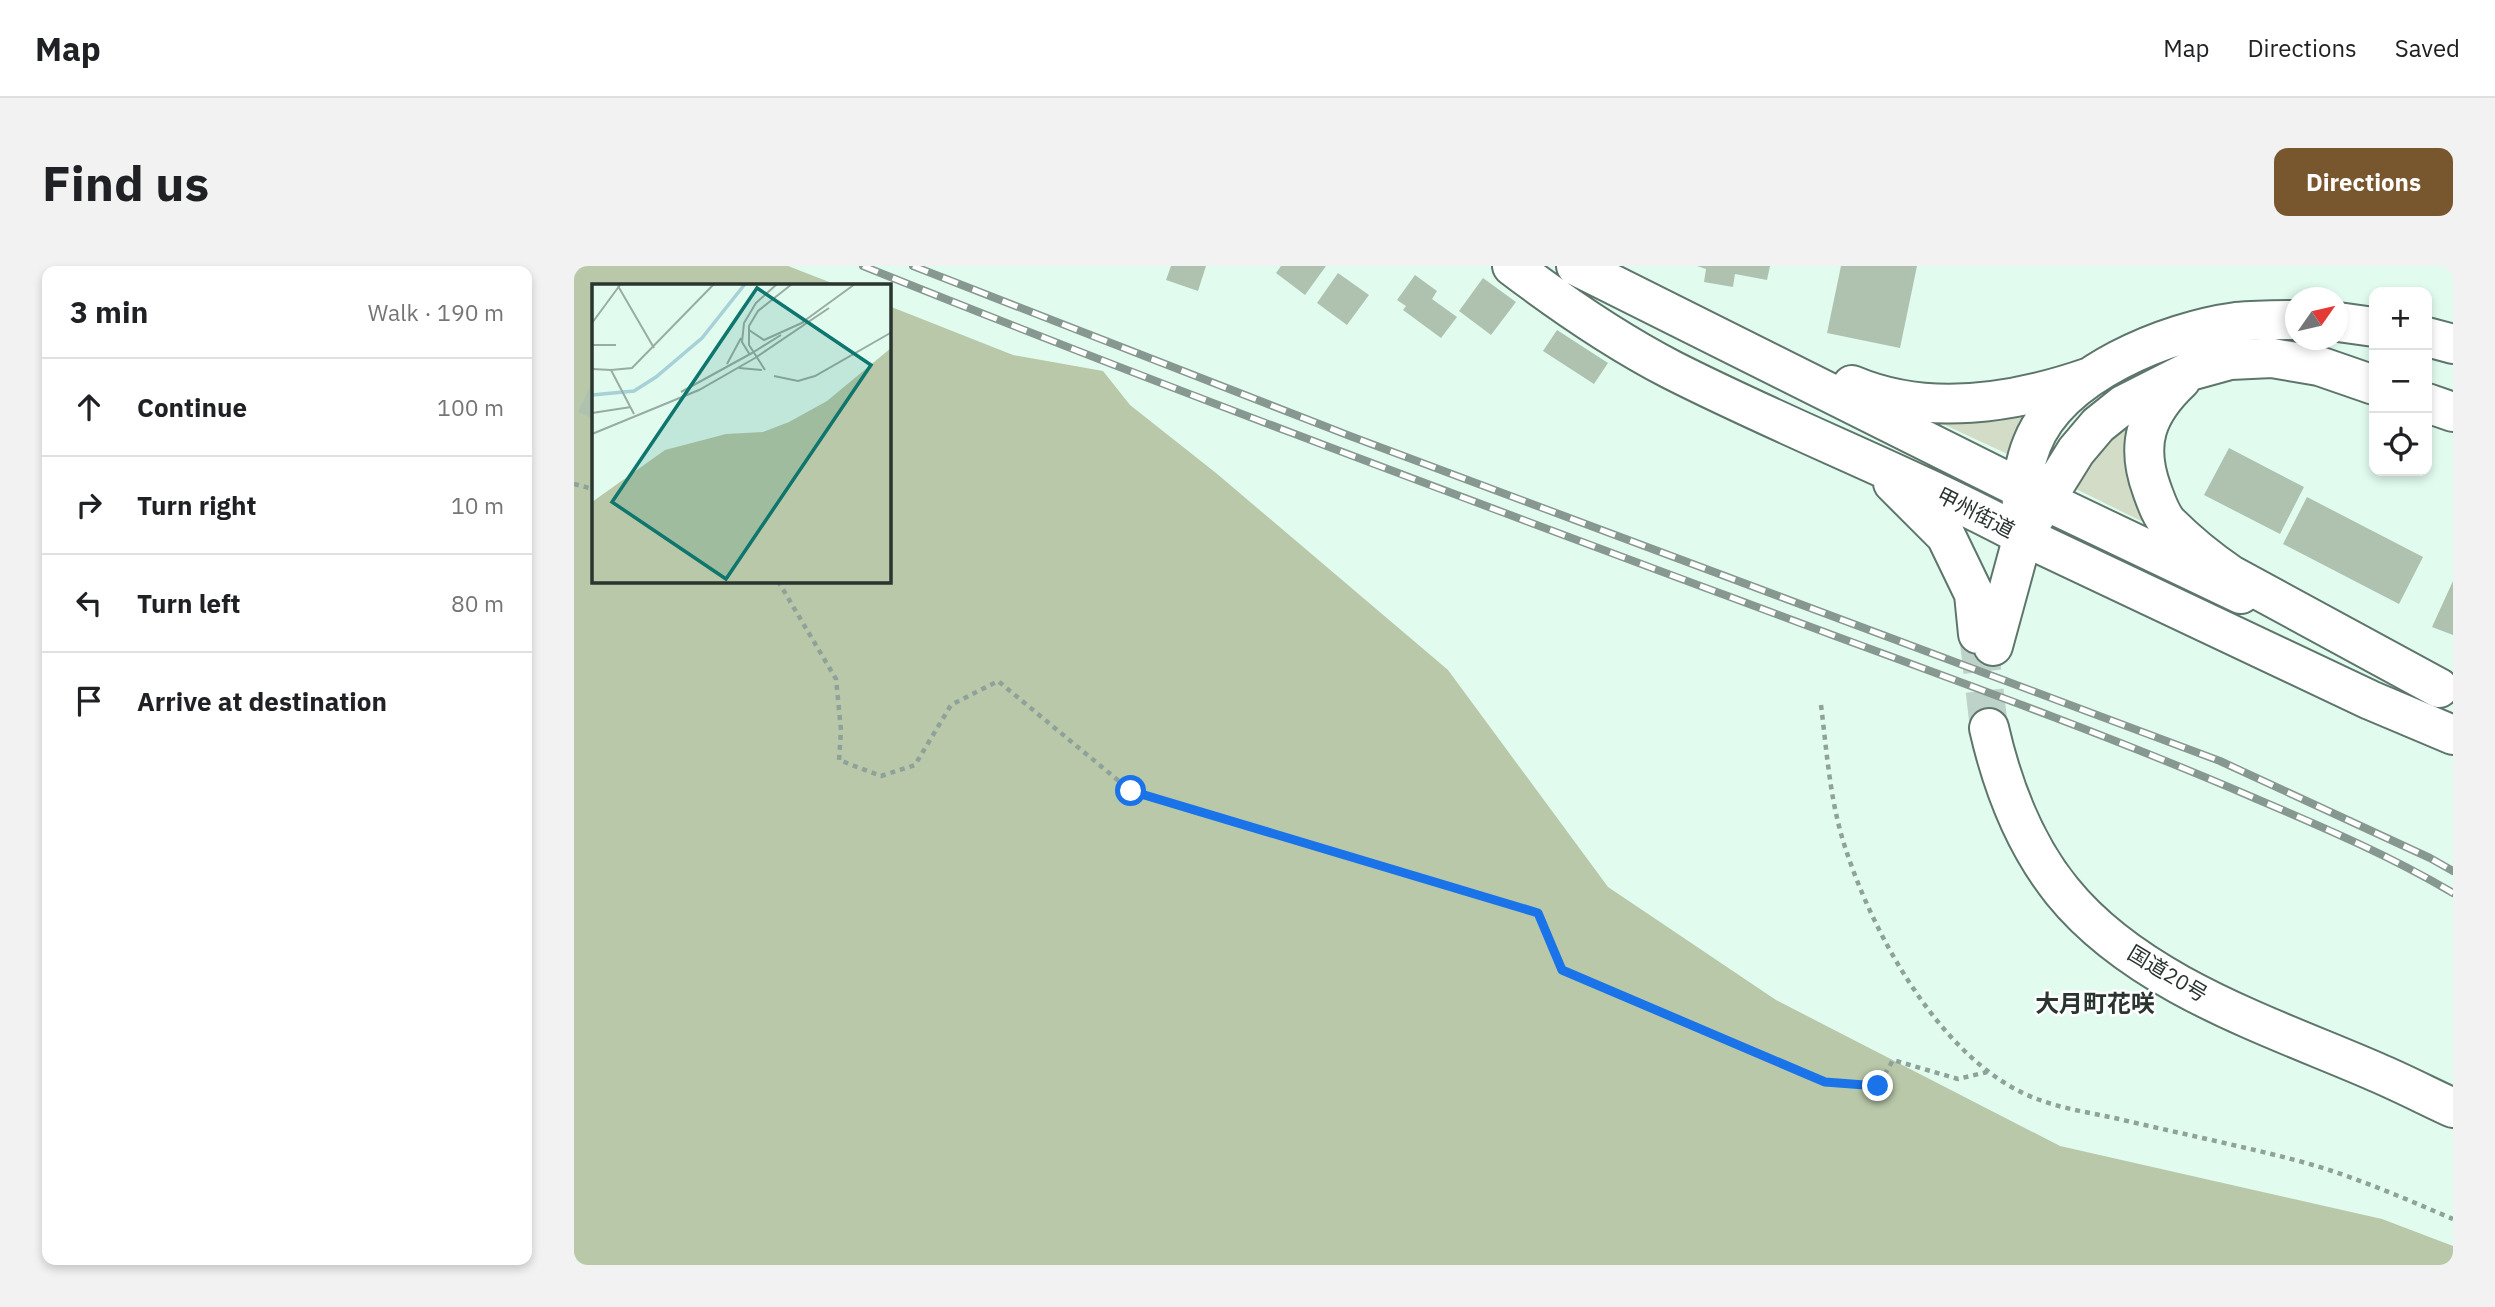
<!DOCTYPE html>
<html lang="en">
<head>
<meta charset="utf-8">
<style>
	:root { --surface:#fff; --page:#f2f2f2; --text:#202124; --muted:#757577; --line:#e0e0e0; --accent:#78572e }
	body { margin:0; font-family:"IBM Plex Sans","Noto Sans JP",sans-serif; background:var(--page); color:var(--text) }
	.controls { position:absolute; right:21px; top:21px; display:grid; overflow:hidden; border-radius:14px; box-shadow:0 4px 10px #0003 }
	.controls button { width:63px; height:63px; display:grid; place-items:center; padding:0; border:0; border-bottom:2px solid var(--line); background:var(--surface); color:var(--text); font:35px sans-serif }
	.compass { position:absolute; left:1711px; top:21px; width:63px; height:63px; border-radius:50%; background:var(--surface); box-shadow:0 4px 10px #0003; rotate:56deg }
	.stop { position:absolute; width:21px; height:21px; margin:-16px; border:5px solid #1a73e8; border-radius:50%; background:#fff }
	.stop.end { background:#1a73e8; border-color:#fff; box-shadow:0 2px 7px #0008 }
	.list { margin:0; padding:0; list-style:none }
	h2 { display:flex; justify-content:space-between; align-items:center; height:91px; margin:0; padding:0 28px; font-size:30px }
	h2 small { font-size:23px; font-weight:400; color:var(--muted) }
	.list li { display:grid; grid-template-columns:46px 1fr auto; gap:21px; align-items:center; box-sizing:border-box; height:98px; padding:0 28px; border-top:2px solid var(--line) }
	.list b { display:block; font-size:26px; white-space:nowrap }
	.list em { font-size:23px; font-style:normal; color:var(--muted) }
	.icon { flex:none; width:38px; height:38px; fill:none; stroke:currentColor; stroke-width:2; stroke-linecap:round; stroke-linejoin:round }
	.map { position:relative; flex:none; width:1879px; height:999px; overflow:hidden; border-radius:14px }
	header { display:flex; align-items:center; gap:42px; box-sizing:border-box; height:98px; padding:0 35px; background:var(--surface); border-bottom:2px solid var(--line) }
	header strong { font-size:33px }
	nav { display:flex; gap:38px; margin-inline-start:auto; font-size:24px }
	.intro { display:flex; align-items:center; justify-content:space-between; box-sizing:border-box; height:168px; padding:0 42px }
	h1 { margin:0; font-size:49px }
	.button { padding:18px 32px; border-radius:14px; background:var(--accent); color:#fff; font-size:24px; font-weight:700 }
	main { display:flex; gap:42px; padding:0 42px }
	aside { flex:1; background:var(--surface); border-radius:14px; box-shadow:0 4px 10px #0003 }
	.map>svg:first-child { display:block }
	.green { fill:#d2dcc7 }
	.forest { fill:#b9c8a9 }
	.building { fill:#afc2b0 }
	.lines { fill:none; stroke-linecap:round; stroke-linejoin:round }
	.highway-tunnel { stroke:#bdd3c9; stroke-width:38; stroke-dasharray:38 19; stroke-linecap:butt }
	.secondary-casing { stroke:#5e756b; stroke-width:42 }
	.highway-casing { stroke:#5e756b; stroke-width:42 }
	.path { stroke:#8fa299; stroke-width:4.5; stroke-dasharray:5 5; stroke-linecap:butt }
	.secondary { stroke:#fff; stroke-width:38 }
	.highway { stroke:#fff; stroke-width:38 }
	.rail-casing { stroke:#86988f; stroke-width:8 }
	.rail { stroke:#fff; stroke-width:5; stroke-dasharray:16; stroke-linecap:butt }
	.route { stroke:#1a73e8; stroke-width:9 }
	.labels { text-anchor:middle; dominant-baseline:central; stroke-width:5; stroke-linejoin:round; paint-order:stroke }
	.street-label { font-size:21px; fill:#2b3530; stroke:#fff }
	.quarter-label { font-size:24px; font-weight:bold; fill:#2b3530; stroke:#fff }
	.inset-river { fill:none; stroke:#a7d1d6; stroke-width:3.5 }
	.inset-road { fill:none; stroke:#98aca3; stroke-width:2 }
	.view { fill:#0f766e; fill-opacity:0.15; stroke:#0f766e; stroke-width:3.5 }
	.inset-edge { fill:none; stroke:#2b3530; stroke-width:3.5 }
</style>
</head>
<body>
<header>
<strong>Map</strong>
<nav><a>Map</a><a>Directions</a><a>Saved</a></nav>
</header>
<div class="intro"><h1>Find us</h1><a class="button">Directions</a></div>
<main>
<aside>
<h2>3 min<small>Walk · 190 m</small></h2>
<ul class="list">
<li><svg class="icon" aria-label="ahead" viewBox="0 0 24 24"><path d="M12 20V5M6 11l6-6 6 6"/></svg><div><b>Continue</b></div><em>100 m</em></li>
<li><svg class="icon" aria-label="right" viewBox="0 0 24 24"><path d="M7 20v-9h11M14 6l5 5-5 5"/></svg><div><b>Turn right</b></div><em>10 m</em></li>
<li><svg class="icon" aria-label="left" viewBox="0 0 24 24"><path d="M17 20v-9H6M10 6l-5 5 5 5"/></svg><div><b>Turn left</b></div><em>80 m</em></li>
<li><svg class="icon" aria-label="arrive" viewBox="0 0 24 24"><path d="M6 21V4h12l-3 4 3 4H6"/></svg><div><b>Arrive at destination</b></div></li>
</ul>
</aside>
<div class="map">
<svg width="1879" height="999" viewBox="0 0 1879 999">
	<rect width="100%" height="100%" fill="#e1fbef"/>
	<path class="green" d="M 1558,145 C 1553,194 1551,210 1569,256 L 1494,219 Z
		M 1458,146 L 1440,191 L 1358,153 Z"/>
	<path class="forest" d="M 0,0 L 214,0 L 263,19 L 19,19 L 19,315 L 315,315 L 315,40 L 439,89 L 529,105 L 556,139 L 642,207 L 874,404 L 1034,621 L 1202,734 L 1486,880 L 1808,953 L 1879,980 L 1879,999 L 0,999 Z"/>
	<path class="building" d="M 597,0 L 632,0 L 624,25 L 592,14 Z
		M 707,0 L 752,0 L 731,29 L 702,7 Z
		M 1123,0 L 1196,0 L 1193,14 L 1161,8 L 1159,21 L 1130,16 L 1132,3 Z
		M 1267,0 L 1343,0 L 1326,82 L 1253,67 Z
		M 764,7 L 795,29 L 773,59 L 743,37 Z
		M 841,9 L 863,25 L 858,33 L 883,51 L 867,72 L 829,44 L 832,40 L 823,34 Z
		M 909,12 L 942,36 L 917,69 L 885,45 Z
		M 983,64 L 1034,97 L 1020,118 L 969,85 Z
		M 19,114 L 19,153 L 4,146 Z
		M 1655,182 L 1730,221 L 1706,268 L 1630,229 Z
		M 1733,231 L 1849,291 L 1825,338 L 1709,278 Z
		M 1879,315 L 1879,369 L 1858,361 Z"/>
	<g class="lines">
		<path class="highway-tunnel" d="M 1404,368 L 1415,462"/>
		<defs>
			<path id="secondary" d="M 1470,234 L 1667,328
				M 1449,270 L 1796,434 L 1879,469"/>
			<path id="highway" d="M 938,0 C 988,38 1042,75 1098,104 C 1214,163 1335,209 1449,270
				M 1002,0 L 1470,234
				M 1764,56 L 1800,61
				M 1853,71 L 1879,78
				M 1607,114 C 1572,147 1561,178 1578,224 C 1582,235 1587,250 1595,258 C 1614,277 1635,294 1657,309 L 1865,422
				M 1278,119 C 1353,151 1441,137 1516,111
				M 1853,137 L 1879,146
				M 1319,217 L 1372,270 L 1400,328 L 1404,368
				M 1448,246 C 1447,223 1449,200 1458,178 C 1485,108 1594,65 1662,56 C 1682,54 1702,54 1722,54
				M 1419,380 L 1449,270 L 1502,185 L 1524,159 L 1549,139 L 1616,105 L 1656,94 L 1698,92 L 1745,100 L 1800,119
				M 1415,462 C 1428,519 1451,579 1488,625 C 1563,718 1696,760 1802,806 C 1828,817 1853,830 1879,842"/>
		</defs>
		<use href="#secondary" class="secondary-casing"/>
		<use href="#highway" class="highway-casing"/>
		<path class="path" d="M 0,218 L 19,223
			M 204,315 L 262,413 L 267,464 L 265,494 L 307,510 L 341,499 L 377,439 L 424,415 L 557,525 L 964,647 L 988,704 L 1251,815 L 1304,820 L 1319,794 L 1384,813 L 1413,806
			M 1247,439 C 1253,487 1256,537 1272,584 C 1301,673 1371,799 1463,833 C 1489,843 1518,847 1545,853 C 1604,867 1663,879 1721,894 C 1775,908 1827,931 1879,953"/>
		<use href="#secondary" class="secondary"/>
		<use href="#highway" class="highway"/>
		<defs>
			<path id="rail" d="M 289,0 C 610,129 936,249 1261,370 C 1400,421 1541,472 1678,531 C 1746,560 1815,589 1879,627
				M 339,0 L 776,170 L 1646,495 L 1856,592 L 1879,605"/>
		</defs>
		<use href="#rail" class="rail-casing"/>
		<use href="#rail" class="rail"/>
	</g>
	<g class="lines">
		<path class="route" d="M 557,525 L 964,647 L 988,704 L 1251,816 L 1304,820"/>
	</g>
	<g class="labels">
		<g class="street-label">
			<text transform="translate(1402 246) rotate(27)">甲州街道</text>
			<text transform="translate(1594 707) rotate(31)">国道20号</text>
		</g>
		<g class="quarter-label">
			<text x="1521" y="737">大月町花咲</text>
		</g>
	</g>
	<g transform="translate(18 18)">
		<rect width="299" height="299" fill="#e1fbef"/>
		<path d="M 299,64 L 299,299 L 0,299 L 0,218 L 73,166 L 134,150 L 171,148 L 197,138 L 235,117 Z" fill="#b9c8a9"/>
		<path class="inset-river" d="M 0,111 L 42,107 L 64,93 L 110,54 L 153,0"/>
		<path class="inset-road" d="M 26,2 L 62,64M 0,39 L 28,1M 208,40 L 263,0M 157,46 L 172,56 L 212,38M 0,61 L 24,61M 160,69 L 189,51M 158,71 L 150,58 L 152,39 L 164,19 L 185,0M 163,74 L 237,24M 135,80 L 149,54M 147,84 L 170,86M 0,85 L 19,86 L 42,130M 19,86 L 40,84 L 122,0M 173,86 L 157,61 L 157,42 L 166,27 L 200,0M 182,92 L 206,97 L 223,92 L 300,48M 89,108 L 160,69M 0,129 L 39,123M 0,150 L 107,106 L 163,74"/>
		<path class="view" d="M 165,4 L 279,81 L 134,295 L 20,218 Z"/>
		<rect width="299" height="299" class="inset-edge"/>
	</g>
</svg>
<div class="controls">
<button>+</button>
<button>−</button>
<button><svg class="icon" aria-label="locate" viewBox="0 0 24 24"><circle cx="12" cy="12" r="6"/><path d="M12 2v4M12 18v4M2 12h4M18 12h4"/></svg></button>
</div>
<svg class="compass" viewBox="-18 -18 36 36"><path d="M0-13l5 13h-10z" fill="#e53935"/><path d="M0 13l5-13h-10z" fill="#757577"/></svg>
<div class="stop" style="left:557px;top:525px"></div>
<div class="stop end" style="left:1304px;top:820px"></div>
</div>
</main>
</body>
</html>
